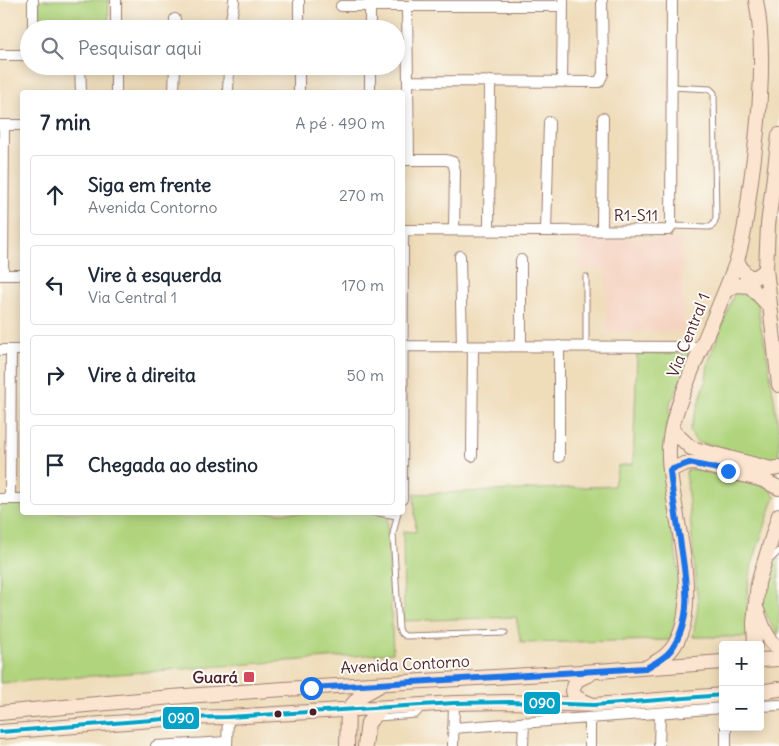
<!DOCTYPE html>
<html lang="pt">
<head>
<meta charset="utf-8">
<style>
	:root { --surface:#fff; --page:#f2f2f3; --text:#1f2937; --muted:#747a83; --line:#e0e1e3 }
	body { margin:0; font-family:Delius,sans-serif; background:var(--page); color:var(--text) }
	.controls { position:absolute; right:15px; bottom:15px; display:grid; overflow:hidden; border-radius:5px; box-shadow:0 2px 12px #0003 }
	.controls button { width:45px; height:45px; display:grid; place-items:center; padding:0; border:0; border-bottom:1px solid var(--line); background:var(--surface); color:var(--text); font:25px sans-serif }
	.stop { position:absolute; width:15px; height:15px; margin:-11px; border:4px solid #1a73e8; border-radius:50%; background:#fff }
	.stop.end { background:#1a73e8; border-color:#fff; box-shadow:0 1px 5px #0008 }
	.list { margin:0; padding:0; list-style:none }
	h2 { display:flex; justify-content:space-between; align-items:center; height:65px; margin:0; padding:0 20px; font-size:21px }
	h2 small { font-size:16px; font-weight:400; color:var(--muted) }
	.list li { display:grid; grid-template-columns:32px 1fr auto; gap:15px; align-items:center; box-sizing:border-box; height:80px; margin:0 10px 10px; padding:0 10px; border:1px solid var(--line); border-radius:5px }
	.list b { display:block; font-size:19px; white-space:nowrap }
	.list p { margin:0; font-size:16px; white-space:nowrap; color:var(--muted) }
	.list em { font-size:16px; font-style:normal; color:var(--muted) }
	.icon { flex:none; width:28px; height:28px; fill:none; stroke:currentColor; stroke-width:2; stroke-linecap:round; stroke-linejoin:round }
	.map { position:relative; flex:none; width:779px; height:746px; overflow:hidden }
	.search { position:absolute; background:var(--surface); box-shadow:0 2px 12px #0003; left:20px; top:20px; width:385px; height:55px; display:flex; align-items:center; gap:12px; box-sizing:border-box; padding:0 18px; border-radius:28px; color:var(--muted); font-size:19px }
	.panel { position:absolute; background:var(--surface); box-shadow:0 2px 12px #0003; left:20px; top:90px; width:385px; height:425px; border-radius:5px }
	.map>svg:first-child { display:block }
	.built { fill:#f5d3c1 }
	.green { fill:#b0d47d; stroke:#7d7a54 }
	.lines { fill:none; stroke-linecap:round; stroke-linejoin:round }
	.lane-casing { stroke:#9c7e72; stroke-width:7 }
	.street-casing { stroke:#9c7e72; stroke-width:12 }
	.secondary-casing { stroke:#9c7e72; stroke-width:16 }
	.lane { stroke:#fff; stroke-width:5 }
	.street { stroke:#fff; stroke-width:10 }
	.secondary { stroke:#fce5d0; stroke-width:14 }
	.bus-1-casing { stroke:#fdfcf7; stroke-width:8 }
	.bus-1 { stroke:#04a2c6; stroke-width:4 }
	.route { stroke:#1a73e8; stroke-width:6 }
	.poi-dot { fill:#d1495b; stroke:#fdfcf7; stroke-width:2 }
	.bus-dot { fill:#4a1f2b; stroke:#fdfcf7; stroke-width:2 }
	.labels { text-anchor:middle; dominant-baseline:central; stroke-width:4; stroke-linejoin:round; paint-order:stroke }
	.street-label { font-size:16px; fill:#4a1f2b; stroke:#fdfcf7 }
	.poi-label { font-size:16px; font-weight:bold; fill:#4a1f2b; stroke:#fdfcf7; text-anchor:end }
	.line-badge { stroke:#fdfcf7; stroke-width:2 }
	.badge-label { font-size:14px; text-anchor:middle; font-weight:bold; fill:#fff }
</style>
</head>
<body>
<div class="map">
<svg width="779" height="746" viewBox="0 0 779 746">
	<rect width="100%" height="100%" fill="#fdfcf7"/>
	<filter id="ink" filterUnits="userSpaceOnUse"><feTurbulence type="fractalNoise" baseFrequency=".02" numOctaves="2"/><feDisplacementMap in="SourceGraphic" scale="10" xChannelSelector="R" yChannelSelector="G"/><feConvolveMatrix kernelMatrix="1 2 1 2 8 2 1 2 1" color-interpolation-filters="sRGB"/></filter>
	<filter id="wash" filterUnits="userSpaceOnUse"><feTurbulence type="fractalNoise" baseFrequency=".0096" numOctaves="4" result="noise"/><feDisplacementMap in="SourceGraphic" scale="20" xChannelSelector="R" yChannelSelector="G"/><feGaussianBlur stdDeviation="1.12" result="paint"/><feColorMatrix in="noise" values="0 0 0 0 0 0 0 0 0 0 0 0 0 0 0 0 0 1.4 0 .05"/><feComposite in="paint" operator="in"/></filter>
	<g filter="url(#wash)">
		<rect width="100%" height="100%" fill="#efdcb9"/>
		<path class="built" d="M 578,238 L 681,239 L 684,331 L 607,332 L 606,270 L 579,269 Z"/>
		<path class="green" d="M 39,0 L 109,0 L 108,29 L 39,29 Z
			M 742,288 L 758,301 L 760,324 L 766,348 L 779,431 L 779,457 L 770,460 L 696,442 L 690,430 L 706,380 L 708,363 L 735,291 Z
			M 695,353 L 670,403 L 666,488 L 683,600 L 670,640 L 521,643 L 516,617 L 404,621 L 403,531 L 416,532 L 414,494 L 614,486 L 618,466 L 633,464 L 637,354 Z
			M 693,469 L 768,486 L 775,496 L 752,564 L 747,594 L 748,637 L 693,637 L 698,605 L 686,471 Z
			M 0,502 L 22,502 L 22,512 L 387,513 L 393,653 L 0,683 Z
			M 779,557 L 779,633 L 776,633 L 762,607 L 768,568 Z"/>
	</g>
	<g filter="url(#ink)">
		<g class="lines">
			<defs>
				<path id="lane" d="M 671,226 L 710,227 L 713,225 L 716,218 L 714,93 L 710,89 L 672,87
					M 586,346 L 586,277
					M 372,512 L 397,516
					M 398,512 L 393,534 L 399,629 L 401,633 L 405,636 L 505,633
					M 770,560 L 779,551
					M 378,718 L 416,715 L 423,707"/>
				<path id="street" d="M 116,0 L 116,29
					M 299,0 L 299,29
					M 341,6 L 563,6
					M 370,6 L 370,29
					M 407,6 L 409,160
					M 33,29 L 33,0
					M 175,29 L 175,19
					M 230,29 C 230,18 234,10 234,0
					M 0,55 L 29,55
					M 80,66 L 81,92
					M 116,66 L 116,92
					M 299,66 L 299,92
					M 370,66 L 370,92
					M 408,81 L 599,82 L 603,74 L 602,0
					M 562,82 L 563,1
					M 174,92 L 175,66
					M 228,92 L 229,66
					M 0,125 L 22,125
					M 403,160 L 446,160 L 453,162 L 455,171 L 454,230
					M 402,230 L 546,231 L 669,230 L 671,226 L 672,0
					M 602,230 L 603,118
					M 489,231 L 490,81
					M 546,231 L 549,122
					M 460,256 L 462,346
					M 0,275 L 22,275
					M 3,275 L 4,125
					M 404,346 L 701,347
					M 521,346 L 521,260
					M 559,346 L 559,457
					M 0,350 L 22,350
					M 472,456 L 473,347
					M 0,499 L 22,499
					M 10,499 L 11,350
					M 402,499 L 403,230
					M 760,706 L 779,705
					M 453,728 L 723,708
					M 156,746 L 227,742
					M 227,746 L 228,717
					M 453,746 L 454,703
					M 523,746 L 524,722
					M 590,746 L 590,718
					M 659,746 L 660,713
					M 726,746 L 726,727"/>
				<path id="secondary" d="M 779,135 L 768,225 L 766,269 L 779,385
					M 737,260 C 744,276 752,284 766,269
					M 725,291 L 736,285 L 750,286 L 769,306
					M 672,430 L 691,448 L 771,469 L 779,468
					M 670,470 L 684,464 L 695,463 L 763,480 L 779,488
					M 757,610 C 762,625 766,638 779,649
					M 755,645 L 754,623 L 758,583 L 779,515
					M 760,660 L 779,659
					M 649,666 C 654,663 660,660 665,656 C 712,617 666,502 669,447 C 671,421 681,399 690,375 C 705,337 722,301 736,263 C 744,239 747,213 750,188 C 758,130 767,58 756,0
					M 590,674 L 577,680 C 567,696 578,699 591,704
					M 760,692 L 779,689
					M 0,713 L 172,697 L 284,689 L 598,671 L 723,662
					M 0,732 L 177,718 L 228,717 L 454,703 L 509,702 L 594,705 L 723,695
					M 347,746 L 348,710 L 359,697 L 380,685
					M 365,746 L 368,723 L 382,708"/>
			</defs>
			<use href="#lane" class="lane-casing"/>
			<use href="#street" class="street-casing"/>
			<use href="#secondary" class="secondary-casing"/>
			<use href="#lane" class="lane"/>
			<use href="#street" class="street"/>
			<use href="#secondary" class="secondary"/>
			<defs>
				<path id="bus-1" d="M 0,732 L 177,718 L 228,717 L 454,703 L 509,702 L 594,705 L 723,695"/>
			</defs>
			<use href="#bus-1" class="bus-1-casing"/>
			<use href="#bus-1" class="bus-1"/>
		</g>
	</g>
	<g class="lines" filter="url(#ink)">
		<path class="route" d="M 311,688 L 646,668 C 655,663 665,658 671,650 C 695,617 685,576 680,539 C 676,516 672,493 670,470 L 689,463 L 728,471"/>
	</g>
	<rect class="poi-dot" x="243" y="671" width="12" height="12" rx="2.5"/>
	<g class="bus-dot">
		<circle cx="313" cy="712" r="4.5"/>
		<circle cx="278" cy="714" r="4.5"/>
	</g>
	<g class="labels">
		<g class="street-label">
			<text x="636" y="215">R1-S11</text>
			<text transform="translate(688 335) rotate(-68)">Via Central 1</text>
			<text transform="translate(405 664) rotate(-3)">Avenida Contorno</text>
		</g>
		<g class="poi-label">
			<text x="238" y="677">Guará</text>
		</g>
	</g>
	<g class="line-badge">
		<rect x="523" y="691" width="38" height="24" rx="5" fill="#04a2c6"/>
		<rect x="162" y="706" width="38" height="24" rx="5" fill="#04a2c6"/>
	</g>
	<g class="badge-label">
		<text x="542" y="708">090</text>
		<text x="181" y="723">090</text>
	</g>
</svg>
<div class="controls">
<button>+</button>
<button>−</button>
</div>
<div class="stop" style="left:311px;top:688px"></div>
<div class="stop end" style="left:728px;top:471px"></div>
<div class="search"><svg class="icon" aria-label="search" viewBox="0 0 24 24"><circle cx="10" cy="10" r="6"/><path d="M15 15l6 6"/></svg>Pesquisar aqui</div>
<section class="panel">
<h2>7 min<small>A pé · 490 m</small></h2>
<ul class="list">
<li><svg class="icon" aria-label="ahead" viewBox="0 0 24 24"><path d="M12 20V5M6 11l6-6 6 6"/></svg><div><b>Siga em frente</b><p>Avenida Contorno</p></div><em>270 m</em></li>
<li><svg class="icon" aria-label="left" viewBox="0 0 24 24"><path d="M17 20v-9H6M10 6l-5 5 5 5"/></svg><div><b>Vire à esquerda</b><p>Via Central 1</p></div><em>170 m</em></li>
<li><svg class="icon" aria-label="right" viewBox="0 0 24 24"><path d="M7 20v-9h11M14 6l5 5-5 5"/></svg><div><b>Vire à direita</b></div><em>50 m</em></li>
<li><svg class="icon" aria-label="arrive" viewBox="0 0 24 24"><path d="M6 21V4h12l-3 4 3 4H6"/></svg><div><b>Chegada ao destino</b></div></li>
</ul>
</section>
</div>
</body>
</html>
